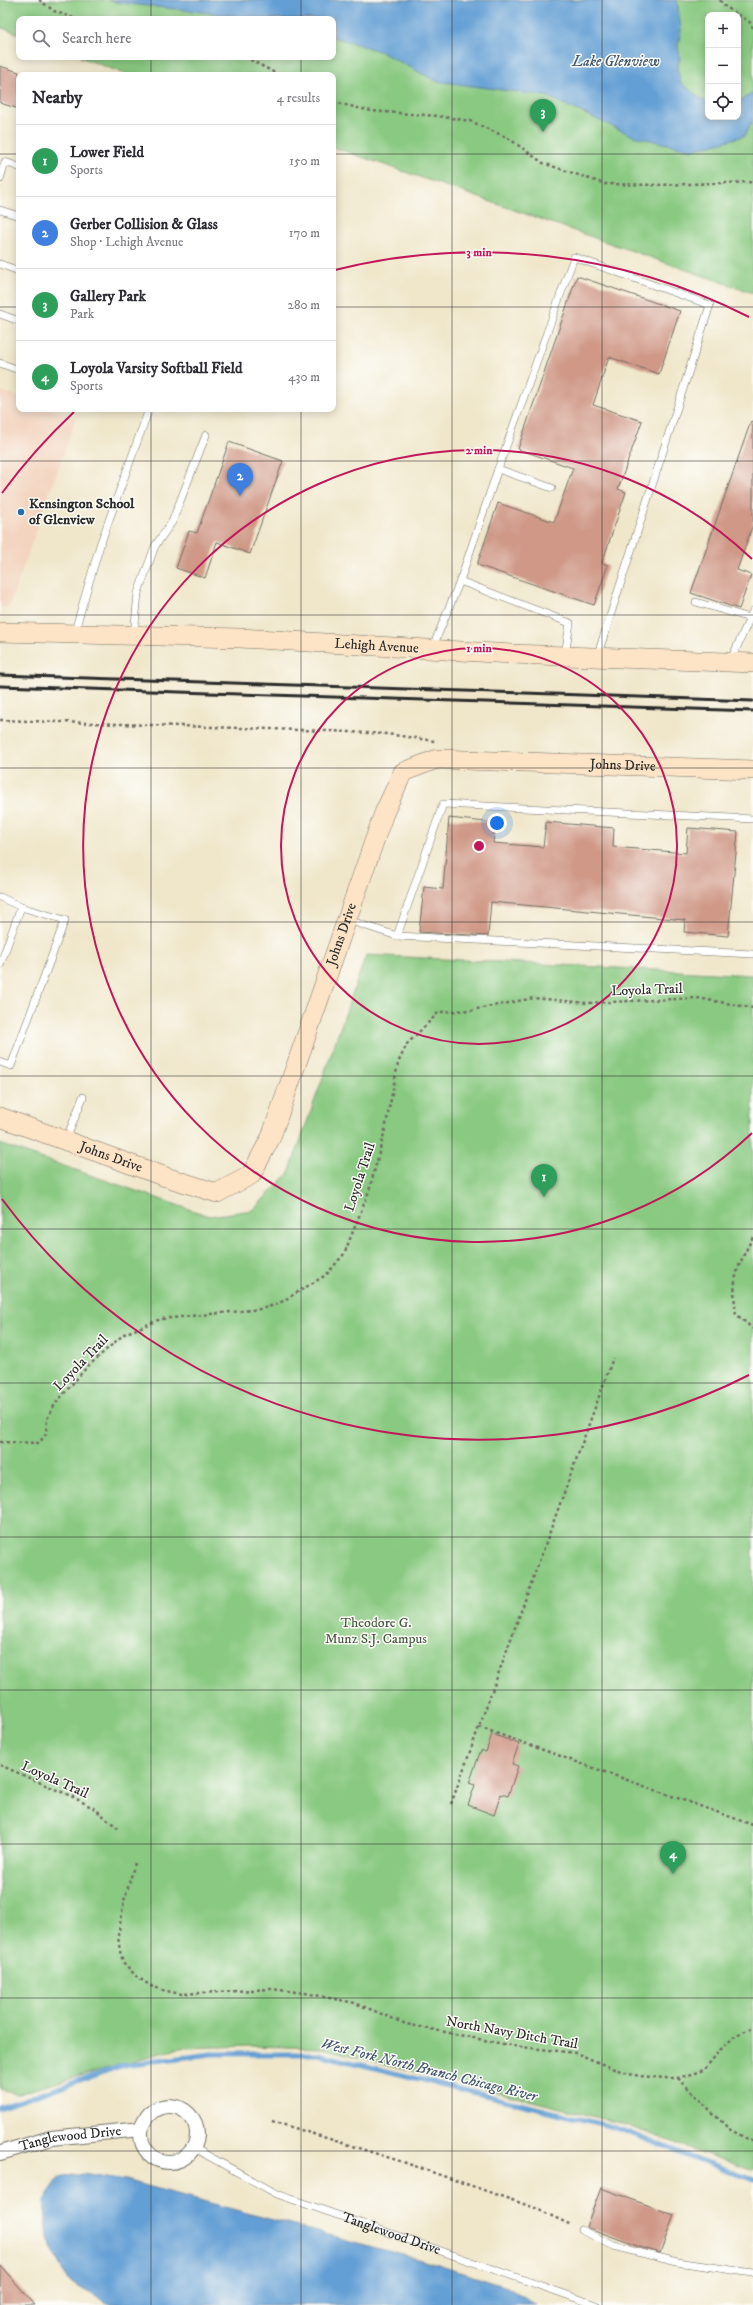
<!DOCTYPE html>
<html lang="en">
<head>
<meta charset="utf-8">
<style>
	:root { --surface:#fff; --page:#f7f7f7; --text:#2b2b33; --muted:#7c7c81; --line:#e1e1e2; --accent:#0b8043 }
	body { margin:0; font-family:"IM FELL DW Pica",serif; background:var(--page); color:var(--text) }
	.controls { position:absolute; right:12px; top:12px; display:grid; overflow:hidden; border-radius:8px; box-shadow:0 2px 10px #0003 }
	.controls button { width:36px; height:36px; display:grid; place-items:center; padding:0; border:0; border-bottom:1px solid var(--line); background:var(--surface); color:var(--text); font:20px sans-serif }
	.you { position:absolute; left:497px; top:823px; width:14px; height:14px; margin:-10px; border:3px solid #fff; border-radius:50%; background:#1a73e8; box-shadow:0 0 0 6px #1a73e833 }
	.badge { display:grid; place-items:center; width:26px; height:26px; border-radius:50%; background:var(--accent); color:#fff; font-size:13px; font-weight:700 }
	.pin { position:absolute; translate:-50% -33px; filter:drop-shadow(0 1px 2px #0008) }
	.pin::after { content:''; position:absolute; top:21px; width:14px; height:12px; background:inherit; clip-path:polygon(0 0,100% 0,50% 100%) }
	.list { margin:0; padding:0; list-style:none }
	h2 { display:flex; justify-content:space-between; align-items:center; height:52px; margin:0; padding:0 16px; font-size:17px }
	h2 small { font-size:13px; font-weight:400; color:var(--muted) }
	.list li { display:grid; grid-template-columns:26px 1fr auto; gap:12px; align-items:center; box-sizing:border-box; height:72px; padding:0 16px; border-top:1px solid var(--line) }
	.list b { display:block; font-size:15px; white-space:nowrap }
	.list p { margin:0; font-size:13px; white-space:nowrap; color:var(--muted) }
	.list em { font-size:13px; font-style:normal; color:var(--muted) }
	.icon { flex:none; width:22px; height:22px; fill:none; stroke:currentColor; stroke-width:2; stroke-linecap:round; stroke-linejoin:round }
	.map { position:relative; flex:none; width:753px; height:2305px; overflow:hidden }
	.search { position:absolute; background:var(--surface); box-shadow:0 2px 10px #0003; left:16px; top:16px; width:320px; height:44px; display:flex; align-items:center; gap:10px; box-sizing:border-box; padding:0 14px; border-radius:8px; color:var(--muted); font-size:15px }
	.panel { position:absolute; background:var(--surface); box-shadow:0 2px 10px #0003; left:16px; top:72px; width:320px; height:340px; border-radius:8px }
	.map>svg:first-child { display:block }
	.built { fill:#f3d4bf }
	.green { fill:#89c981; stroke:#5a7a56; fill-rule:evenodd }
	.water { fill:#649fd4; stroke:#486580 }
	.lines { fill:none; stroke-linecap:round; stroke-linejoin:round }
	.stream { stroke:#649fd4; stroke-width:5 }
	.building { fill:#cf9887 }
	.lane-casing { stroke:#706d63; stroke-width:8 }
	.street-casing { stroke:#706d63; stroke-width:16 }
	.secondary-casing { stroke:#706d63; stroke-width:20 }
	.path { stroke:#706d63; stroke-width:2.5; stroke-dasharray:3 3; stroke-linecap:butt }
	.lane { stroke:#fff; stroke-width:7 }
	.street { stroke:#fff; stroke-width:14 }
	.secondary { stroke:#fee4c6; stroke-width:19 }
	.rail { stroke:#2b2b2b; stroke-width:3 }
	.grid { fill:none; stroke:#2b2b2b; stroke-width:1; stroke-opacity:0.55 }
	.ring { fill:none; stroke:#c2185b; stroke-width:2 }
	.poi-dot { fill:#1f6fb2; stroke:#fdfcf7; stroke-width:1.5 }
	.labels { text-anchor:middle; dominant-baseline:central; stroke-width:3; stroke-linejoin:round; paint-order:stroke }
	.poi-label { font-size:14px; font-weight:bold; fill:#2b2b2b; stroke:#fdfcf7; text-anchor:start }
	.street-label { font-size:14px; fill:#2b2b2b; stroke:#fdfcf7 }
	.park-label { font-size:14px; fill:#475a45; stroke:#fdfcf7 }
	.water-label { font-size:15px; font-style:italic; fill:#42596f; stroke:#fdfcf7 }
	.centre { fill:#c2185b; stroke:#fdfcf7; stroke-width:2 }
	.ring-label { font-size:12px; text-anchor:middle; font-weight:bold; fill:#c2185b; stroke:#fdfcf7; stroke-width:3; stroke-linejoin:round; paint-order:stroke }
</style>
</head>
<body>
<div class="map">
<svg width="753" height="2305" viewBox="0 0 753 2305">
	<rect width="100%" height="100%" fill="#fdfcf7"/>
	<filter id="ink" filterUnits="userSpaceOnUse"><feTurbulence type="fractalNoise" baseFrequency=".025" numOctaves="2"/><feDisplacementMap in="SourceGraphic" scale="8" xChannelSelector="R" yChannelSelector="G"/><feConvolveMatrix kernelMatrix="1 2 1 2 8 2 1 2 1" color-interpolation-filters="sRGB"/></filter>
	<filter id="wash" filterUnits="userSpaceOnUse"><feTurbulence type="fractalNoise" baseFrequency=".012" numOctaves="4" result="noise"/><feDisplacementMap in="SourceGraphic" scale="16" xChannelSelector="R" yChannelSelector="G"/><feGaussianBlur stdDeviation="0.9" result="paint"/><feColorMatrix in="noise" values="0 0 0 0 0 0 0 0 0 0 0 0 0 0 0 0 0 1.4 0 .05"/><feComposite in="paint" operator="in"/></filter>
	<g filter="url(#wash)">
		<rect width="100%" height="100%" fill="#f0e7cb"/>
		<path class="built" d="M 0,390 L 19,397 L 19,409 L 52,409 L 76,418 L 9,607 L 0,607 Z"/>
		<path class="green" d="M 0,0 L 753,0 L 753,293 L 333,147 L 333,75 L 128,75 L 80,57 L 333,57 L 333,19 L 19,19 L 19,34 L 0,27 ZM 708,15 L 738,15 L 738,117 L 708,117 Z
			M 366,955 L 753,975 L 753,2171 L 620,2123 L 322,2048 L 251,2046 L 179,2048 L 16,2094 L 0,2090 L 0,1144 L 209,1216 L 253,1210 L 289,1173 Z"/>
		<path class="water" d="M 108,0 L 677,0 L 681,30 L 678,45 L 680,58 L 677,69 L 681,83 L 701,99 L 708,102 L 708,117 L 738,117 L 738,102 L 753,93 L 753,120 L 744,136 L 693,150 L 633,136 L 546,96 L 436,81 L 379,51 L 333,37 L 333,19 L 263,19 L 121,3 Z
			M 83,2173 L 125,2180 L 432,2263 L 512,2289 L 536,2305 L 111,2305 L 68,2281 L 48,2237 L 44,2200 L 59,2178 Z"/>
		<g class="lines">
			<path class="stream" d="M 0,2108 L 124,2065 L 211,2054 L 318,2054 L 613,2127 L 753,2180"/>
		</g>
		<g id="blocks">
			<path class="building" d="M 0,66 L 19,72 L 19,109 L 0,103 Z
				M 577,276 L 680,311 L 659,374 L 609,357 L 593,405 L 642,421 L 618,489 L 626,492 L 602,563 L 608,565 L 594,605 L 477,565 L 498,503 L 554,522 L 573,468 L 518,449 Z
				M 751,421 L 753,422 L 753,524 L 737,570 L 751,575 L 739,609 L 691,593 Z
				M 229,442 L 283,461 L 250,554 L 217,542 L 205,578 L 176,568 L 189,531 L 197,533 Z
				M 449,818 L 495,823 L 493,843 L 543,847 L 546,822 L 614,828 L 613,847 L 686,853 L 688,828 L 738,832 L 728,936 L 684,932 L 685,920 L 491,902 L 488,936 L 419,932 L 424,887 L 443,889 Z
				M 492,1734 L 519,1744 L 512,1764 L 518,1766 L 508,1796 L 501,1794 L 494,1815 L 468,1805 L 475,1785 L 469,1783 L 481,1750 L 486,1752 Z
				M 601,2188 L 674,2215 L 660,2253 L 640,2247 L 586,2227 Z
				M 0,2265 L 35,2305 L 0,2305 Z"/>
		</g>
	</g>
	<g filter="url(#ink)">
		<use href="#blocks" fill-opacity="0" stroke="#706d63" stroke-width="1"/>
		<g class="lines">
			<defs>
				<g id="lane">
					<path d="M 0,179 L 5,162 L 19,167"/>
					<path d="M 0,210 L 19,216"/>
					<path d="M 0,264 L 19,271"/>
					<path d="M 0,314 L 19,321"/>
					<path d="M 0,363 L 19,370"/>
					<path d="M 498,469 L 574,257 L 710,305 L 597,657"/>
					<path d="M 460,581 L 498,469 L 552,488"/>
					<path d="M 696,602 L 750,618"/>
					<path d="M 74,634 L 100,545 L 149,409"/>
					<path d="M 134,635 L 138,593 L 155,546 L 172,522 L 206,435"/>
					<path d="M 432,649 L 460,581 L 570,623 L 565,655"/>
					<path d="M 731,660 L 753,611"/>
					<path d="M 0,897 L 21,907 L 0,965"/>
					<path d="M 348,920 L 397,936 L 443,804 L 753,819"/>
					<path d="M 397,936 L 753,954"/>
					<path d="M 0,1062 L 11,1066 L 65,920 L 21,907"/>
					<path d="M 66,1140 L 83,1097"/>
					<path id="s1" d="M 194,2148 L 277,2194 L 596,2305"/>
					<path d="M 581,2230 L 614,2246 L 677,2262 L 753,2273"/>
				</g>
				<g id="street">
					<circle cx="169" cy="2134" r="28"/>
					<path id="s2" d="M 0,2153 L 51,2138 L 141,2129"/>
				</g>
				<g id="secondary">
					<path id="s3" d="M 0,632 L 240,638 L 512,654 L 753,663"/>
					<path id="s4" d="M 0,1117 L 166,1177 L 217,1193 L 251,1175 L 271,1137 L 384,813 L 403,772 L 437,759 L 753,770"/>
				</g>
			</defs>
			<use href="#lane" class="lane-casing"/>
			<use href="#street" class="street-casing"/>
			<use href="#secondary" class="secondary-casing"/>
			<path class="path" d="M 39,0 L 54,11 L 76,19
				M 720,0 L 723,5 L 751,23 L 753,28
				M 245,57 L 279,75
				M 333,102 L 371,111 L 438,116 L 470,121 L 508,138 L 543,163 L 605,184 L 657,185 L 753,182
				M 0,720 L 330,731 L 387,734 L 435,741
				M 753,1237 C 737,1268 731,1278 736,1314 L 753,1329
				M 0,1442 L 39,1443 L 46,1434 L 47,1419 L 55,1404 L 86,1368 L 124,1334 L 161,1319 L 261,1309 L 278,1304 L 326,1275 L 344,1254 L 369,1191 L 385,1130 L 398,1063 L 407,1044 L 439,1012 L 472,1010 L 534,998 L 587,1003 L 697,998 L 753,1008
				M 479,1727 L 753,1825
				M 0,1765 L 73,1797 L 95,1809 L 119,1829
				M 451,1804 L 613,1358
				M 135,1863 L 124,1901 L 118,1936 L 120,1951 L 123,1962 L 136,1976 L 151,1986 L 166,1991 L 182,1994 L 271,1989 L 305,1993 L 355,2003 L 406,2024 L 513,2046 L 576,2053 L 614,2069 L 639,2076 L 665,2078 L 678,2078 L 704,2070 L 720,2050 L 735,2036 L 753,2027
				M 678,2078 L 729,2129 L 753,2142
				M 272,2121 L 403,2162 L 535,2208 L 571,2225"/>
			<use href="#lane" class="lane"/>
			<use href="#street" class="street"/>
			<use href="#secondary" class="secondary"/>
			<path class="rail" d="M 0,675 L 753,701
				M 0,686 L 753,711"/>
		</g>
	</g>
	<path class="grid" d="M 151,0 L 151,19M 301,0 L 301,19M 452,0 L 452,2305M 602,0 L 602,2305M 151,57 L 151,75M 301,57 L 301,75M 0,154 L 19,154M 333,154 L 753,154M 0,307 L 19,307M 333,307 L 753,307M 151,409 L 151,2305M 301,409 L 301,2305M 0,461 L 753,461M 0,615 L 753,615M 0,768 L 753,768M 0,922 L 753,922M 0,1076 L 753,1076M 0,1229 L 753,1229M 0,1383 L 753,1383M 0,1537 L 753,1537M 0,1690 L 753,1690M 0,1844 L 753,1844M 0,1998 L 753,1998M 0,2151 L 753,2151"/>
	<g class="ring">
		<circle cx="479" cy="846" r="198"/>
		<path d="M752 1133A396 396 0 1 1 752 559"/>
		<path d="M749 1375A594 594 0 0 1 2 1199M2 493A594 594 0 0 1 74 412M335 270A594 594 0 0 1 749 317"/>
	</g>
	<circle class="poi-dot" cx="21" cy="512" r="4"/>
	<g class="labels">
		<g class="poi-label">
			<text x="29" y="504">Kensington School<tspan x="29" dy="16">of Glenview</tspan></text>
		</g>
		<g class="street-label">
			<text stroke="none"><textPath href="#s3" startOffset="377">Lehigh Avenue</textPath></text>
			<text stroke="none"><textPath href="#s4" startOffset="922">Johns Drive</textPath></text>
			<text stroke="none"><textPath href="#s4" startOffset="526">Johns Drive</textPath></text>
			<text transform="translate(647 990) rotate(-2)">Loyola Trail</text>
			<text stroke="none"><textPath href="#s4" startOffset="118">Johns Drive</textPath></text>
			<text transform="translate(360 1177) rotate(-72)">Loyola Trail</text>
			<text transform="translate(81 1363) rotate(-46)">Loyola Trail</text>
			<text transform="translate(55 1780) rotate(24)">Loyola Trail</text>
			<text transform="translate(512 2033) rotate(10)">North Navy Ditch Trail</text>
			<text stroke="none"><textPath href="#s2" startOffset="72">Tanglewood Drive</textPath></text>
			<text stroke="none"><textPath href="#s1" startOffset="216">Tanglewood Drive</textPath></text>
		</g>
		<g class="park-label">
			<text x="376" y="1623">Theodore G.<tspan x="376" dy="16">Munz S.J. Campus</tspan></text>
		</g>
		<g class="water-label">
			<text x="616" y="61">Lake Glenview</text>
			<text transform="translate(429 2070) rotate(14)">West Fork North Branch Chicago River</text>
		</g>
	</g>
	<circle cx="479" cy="846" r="6" class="centre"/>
	<g class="ring-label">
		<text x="479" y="256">3 min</text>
		<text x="479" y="454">2 min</text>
		<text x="479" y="652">1 min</text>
	</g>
</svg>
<div class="controls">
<button>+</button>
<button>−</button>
<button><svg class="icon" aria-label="locate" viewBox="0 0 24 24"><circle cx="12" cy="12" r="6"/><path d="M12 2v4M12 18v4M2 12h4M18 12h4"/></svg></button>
</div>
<div class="you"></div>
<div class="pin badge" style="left:544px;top:1197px;background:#2e9e5b">1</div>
<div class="pin badge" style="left:240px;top:496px;background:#3f7fe0">2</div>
<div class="pin badge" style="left:543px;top:132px;background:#2e9e5b">3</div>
<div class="pin badge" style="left:673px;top:1874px;background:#2e9e5b">4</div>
<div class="search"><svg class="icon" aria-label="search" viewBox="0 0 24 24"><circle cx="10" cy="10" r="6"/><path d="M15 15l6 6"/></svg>Search here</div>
<section class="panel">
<h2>Nearby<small>4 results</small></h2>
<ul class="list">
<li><span class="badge" style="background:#2e9e5b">1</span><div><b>Lower Field</b><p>Sports</p></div><em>150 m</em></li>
<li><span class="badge" style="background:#3f7fe0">2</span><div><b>Gerber Collision &amp; Glass</b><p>Shop · Lehigh Avenue</p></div><em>170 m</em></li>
<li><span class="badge" style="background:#2e9e5b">3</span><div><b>Gallery Park</b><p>Park</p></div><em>280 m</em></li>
<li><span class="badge" style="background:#2e9e5b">4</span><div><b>Loyola Varsity Softball Field</b><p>Sports</p></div><em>430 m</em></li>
</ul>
</section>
</div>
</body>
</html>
